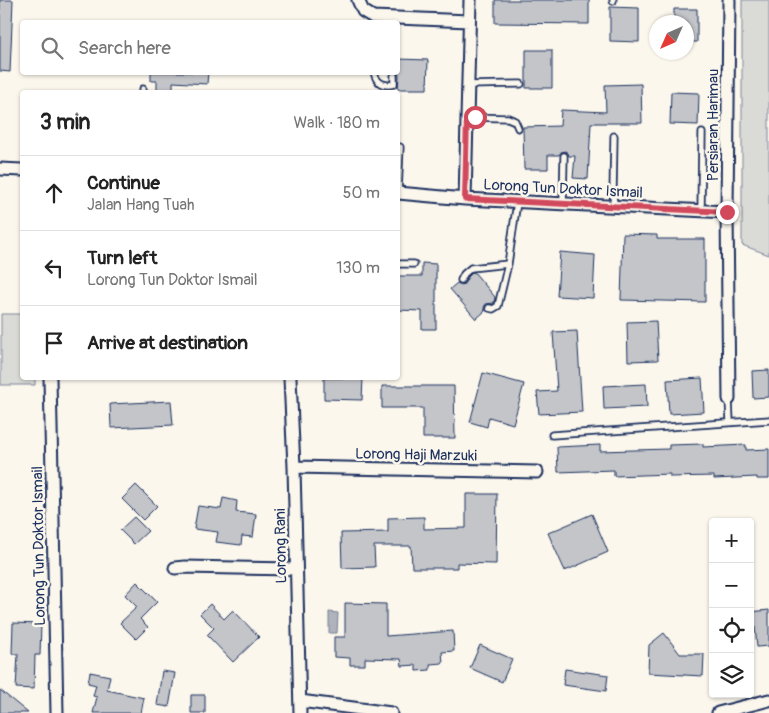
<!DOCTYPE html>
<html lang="en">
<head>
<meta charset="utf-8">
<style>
	:root { --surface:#fff; --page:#f2f2f2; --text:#222; --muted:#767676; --line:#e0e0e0 }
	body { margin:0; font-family:Pangolin,sans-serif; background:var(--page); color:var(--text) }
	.controls { position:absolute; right:15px; bottom:15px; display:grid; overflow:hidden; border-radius:5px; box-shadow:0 1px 4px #0004 }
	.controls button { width:45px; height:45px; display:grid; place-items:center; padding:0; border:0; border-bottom:1px solid var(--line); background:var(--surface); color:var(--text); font:25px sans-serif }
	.compass { position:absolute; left:649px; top:15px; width:45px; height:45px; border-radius:50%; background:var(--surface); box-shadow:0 1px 4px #0004; rotate:225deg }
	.stop { position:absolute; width:15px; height:15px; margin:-11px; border:4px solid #d1495b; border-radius:50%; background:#fff }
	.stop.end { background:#d1495b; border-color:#fff; box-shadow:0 1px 5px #0008 }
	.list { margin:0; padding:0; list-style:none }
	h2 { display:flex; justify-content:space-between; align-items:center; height:65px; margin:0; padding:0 20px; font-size:21px }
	h2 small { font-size:16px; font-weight:400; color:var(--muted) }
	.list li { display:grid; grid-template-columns:32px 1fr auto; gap:15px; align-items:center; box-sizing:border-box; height:75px; padding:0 20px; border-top:1px solid var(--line) }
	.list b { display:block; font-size:19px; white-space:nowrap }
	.list p { margin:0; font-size:16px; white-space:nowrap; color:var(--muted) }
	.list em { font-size:16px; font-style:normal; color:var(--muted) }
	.icon { flex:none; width:28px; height:28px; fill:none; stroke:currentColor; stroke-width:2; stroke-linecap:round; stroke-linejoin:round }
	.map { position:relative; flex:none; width:769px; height:713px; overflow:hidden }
	.search { position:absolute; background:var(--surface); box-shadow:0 1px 4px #0004; left:20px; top:20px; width:380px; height:55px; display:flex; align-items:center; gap:12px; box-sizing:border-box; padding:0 18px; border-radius:5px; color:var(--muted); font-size:19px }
	.panel { position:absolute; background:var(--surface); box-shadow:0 1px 4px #0004; left:20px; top:90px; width:380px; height:290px; border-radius:5px }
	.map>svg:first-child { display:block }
	.green { fill:#dadad7; stroke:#7a849a }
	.water { fill:#afb3bb; stroke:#747e96 }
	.building { fill:#c3c5c9; stroke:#1b2f5e }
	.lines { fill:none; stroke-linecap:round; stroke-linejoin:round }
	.service-casing { stroke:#1b2f5e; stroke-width:9 }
	.minor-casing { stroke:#1b2f5e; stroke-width:15 }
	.service { stroke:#fbf7ec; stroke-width:5.5 }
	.minor { stroke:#fbf7ec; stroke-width:11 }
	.route { stroke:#d1495b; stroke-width:6 }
	.labels { text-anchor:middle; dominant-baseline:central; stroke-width:5; stroke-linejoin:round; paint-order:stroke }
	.street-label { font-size:15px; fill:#1b2f5e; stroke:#fbf7ec }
</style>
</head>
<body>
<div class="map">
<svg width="769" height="713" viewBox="0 0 769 713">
	<rect width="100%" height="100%" fill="#fbf7ec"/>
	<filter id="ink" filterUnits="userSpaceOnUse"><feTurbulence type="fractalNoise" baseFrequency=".02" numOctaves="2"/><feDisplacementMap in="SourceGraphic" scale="10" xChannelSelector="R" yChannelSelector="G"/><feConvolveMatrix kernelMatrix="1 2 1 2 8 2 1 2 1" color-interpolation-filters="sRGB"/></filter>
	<g filter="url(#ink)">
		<path class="green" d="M 742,0 L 769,0 L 769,255 L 742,245 Z
			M 1,314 L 22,314 L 22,378 L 35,378 L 35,385 L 1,385 Z"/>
		<path class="water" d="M 329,612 L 338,613 L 337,633 L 329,633 Z"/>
		<path class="building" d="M 0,0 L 13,0 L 10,72 L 0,71 Z
			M 495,0 L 589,0 L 589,24 L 495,23 Z
			M 610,7 L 639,8 L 639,42 L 610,41 Z
			M 674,9 L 697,9 L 697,42 L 686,42 L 686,22 L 674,22 Z
			M 526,50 L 552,50 L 552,88 L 526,88 Z
			M 398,59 L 428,60 L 427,89 L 398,89 L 399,76 L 398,73 Z
			M 151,72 L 208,72 L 207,84 L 173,82 L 173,92 L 157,92 L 157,81 L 151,81 Z
			M 641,84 L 642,123 L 591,123 L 588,179 L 573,178 L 575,156 L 569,156 L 568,153 L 565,151 L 561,152 L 559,155 L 548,155 L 548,169 L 524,169 L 523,127 L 560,126 L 561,110 L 606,112 L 605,85 Z
			M 671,92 L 699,93 L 698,125 L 670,124 Z
			M 623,234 L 657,235 L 657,239 L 705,239 L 705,302 L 621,300 Z
			M 560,252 L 595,255 L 593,298 L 557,296 Z
			M 422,263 L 436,264 L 436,329 L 422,329 L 422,311 L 398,310 L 398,276 L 422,276 Z
			M 473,272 L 474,272 L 495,297 L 494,303 L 486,304 L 484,307 L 485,311 L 476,319 L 450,289 L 457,283 L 461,285 L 464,284 L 468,277 Z
			M 656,321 L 658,360 L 628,361 L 627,322 Z
			M 577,331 L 582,412 L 539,414 L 537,392 L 557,391 L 553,332 Z
			M 769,370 L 769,397 L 753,398 L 752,371 Z
			M 483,373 L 524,384 L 513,424 L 489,417 L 487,427 L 470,422 Z
			M 324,378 L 363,378 L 362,400 L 324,399 Z
			M 702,378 L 704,412 L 669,414 L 667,380 Z
			M 646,384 L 647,407 L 604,409 L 603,386 Z
			M 382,386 L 454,386 L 455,438 L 423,438 L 423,408 L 382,408 Z
			M 171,401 L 173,425 L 111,428 L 110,404 Z
			M 703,444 L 703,447 L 746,445 L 746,450 L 769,449 L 769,479 L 757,479 L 757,477 L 714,479 L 714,476 L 670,477 L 670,474 L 614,476 L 614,470 L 558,472 L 557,447 L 600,445 L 600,451 L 669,449 L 669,445 Z
			M 136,485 L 157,506 L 143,520 L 122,499 Z
			M 466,494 L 497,494 L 496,564 L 457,563 L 457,568 L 412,568 L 411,546 L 374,546 L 375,567 L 342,568 L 341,533 L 388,532 L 388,518 L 424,517 L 424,529 L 466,528 Z
			M 223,498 L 237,501 L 236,512 L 256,514 L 253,537 L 242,536 L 241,545 L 216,542 L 218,532 L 194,529 L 198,506 L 221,509 Z
			M 592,514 L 608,552 L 565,571 L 548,533 Z
			M 134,517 L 148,531 L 134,544 L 120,530 Z
			M 137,582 L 157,602 L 140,619 L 148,627 L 136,639 L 120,623 L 137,607 L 125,595 Z
			M 345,603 L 386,604 L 386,636 L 453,631 L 454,651 L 442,652 L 443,663 L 430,664 L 430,670 L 416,671 L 416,665 L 402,666 L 401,659 L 365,658 L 365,665 L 350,665 L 350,658 L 334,657 L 334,637 L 345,637 Z
			M 210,604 L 224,619 L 233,610 L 259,637 L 233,662 L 207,635 L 214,628 L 200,614 Z
			M 769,610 L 769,646 L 757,647 L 755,627 L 750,628 L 750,612 Z
			M 13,623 L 41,624 L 40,655 L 35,655 L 34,689 L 16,688 L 18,654 L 12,654 Z
			M 664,633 L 680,654 L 704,654 L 703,676 L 648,673 L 649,645 Z
			M 480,645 L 512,659 L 502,682 L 470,668 Z
			M 565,669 L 608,675 L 606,691 L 563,685 Z
			M 162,671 L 175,673 L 169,707 L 157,705 Z
			M 90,672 L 110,676 L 107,690 L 144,698 L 141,713 L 93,713 L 97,697 L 93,696 L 96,685 L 88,683 Z
			M 0,690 L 28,713 L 0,713 Z
			M 191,695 L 205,695 L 205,713 L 191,713 Z"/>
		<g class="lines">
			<defs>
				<path id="service" d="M 613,0 L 613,1
					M 374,72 C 376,83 384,87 394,84 L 394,76
					M 468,85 L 521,84
					M 143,92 L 143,89
					M 467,117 L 508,118 L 515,121 L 518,128
					M 398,193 L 400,147
					M 563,204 L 564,156
					M 614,206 L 613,193 L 614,136
					M 701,211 L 702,133
					M 398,264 L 414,264
					M 461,280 L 464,274 L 471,268 L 508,264
					M 489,308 L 493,309 L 498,306 L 508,264 L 517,202
					M 729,399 L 730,422
					M 552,435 L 769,420"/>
				<path id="minor" d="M 358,0 L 363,11 L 373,17 L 469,21
					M 729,0 L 727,212 L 729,399
					M 0,169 L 22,170
					M 398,193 L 465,199 L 727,212
					M 465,199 L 470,0
					M 50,378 L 57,713
					M 290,378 L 294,467 L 300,713
					M 294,467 L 537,472
					M 175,568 L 185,567 L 296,569
					M 300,701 L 391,713
					M 718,713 L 769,700"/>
			</defs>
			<use href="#service" class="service-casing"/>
			<use href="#minor" class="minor-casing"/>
			<use href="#service" class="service"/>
			<use href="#minor" class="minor"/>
		</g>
	</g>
	<g class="lines" filter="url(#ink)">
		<path class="route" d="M 475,117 L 467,117 L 465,199 L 727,212"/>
	</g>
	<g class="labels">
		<g class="street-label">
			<text transform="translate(713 125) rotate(-90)">Persiaran Harimau</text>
			<text transform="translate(563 189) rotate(3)">Lorong Tun Doktor Ismail</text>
			<text transform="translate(416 455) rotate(1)">Lorong Haji Marzuki</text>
			<text transform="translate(39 546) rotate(-91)">Lorong Tun Doktor Ismail</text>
			<text transform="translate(281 546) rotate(-91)">Lorong Rani</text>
		</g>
	</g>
</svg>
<div class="controls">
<button>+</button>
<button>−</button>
<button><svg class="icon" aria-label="locate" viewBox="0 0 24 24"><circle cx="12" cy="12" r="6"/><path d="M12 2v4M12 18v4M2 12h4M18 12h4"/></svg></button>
<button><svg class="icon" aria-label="layers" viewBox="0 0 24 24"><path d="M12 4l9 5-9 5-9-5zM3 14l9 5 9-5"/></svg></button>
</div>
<svg class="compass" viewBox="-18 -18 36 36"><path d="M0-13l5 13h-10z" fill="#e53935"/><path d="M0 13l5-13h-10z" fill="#767676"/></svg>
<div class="stop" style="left:475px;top:117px"></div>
<div class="stop end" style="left:727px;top:212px"></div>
<div class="search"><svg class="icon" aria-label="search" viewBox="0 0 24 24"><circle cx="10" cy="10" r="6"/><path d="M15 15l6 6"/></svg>Search here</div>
<section class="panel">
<h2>3 min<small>Walk · 180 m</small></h2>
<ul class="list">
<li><svg class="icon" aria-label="ahead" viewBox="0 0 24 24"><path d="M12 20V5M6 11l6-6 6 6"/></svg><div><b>Continue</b><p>Jalan Hang Tuah</p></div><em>50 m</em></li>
<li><svg class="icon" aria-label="left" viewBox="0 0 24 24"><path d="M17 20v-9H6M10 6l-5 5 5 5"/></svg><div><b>Turn left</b><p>Lorong Tun Doktor Ismail</p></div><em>130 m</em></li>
<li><svg class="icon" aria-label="arrive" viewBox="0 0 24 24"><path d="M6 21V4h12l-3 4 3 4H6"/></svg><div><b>Arrive at destination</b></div></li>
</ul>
</section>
</div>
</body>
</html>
